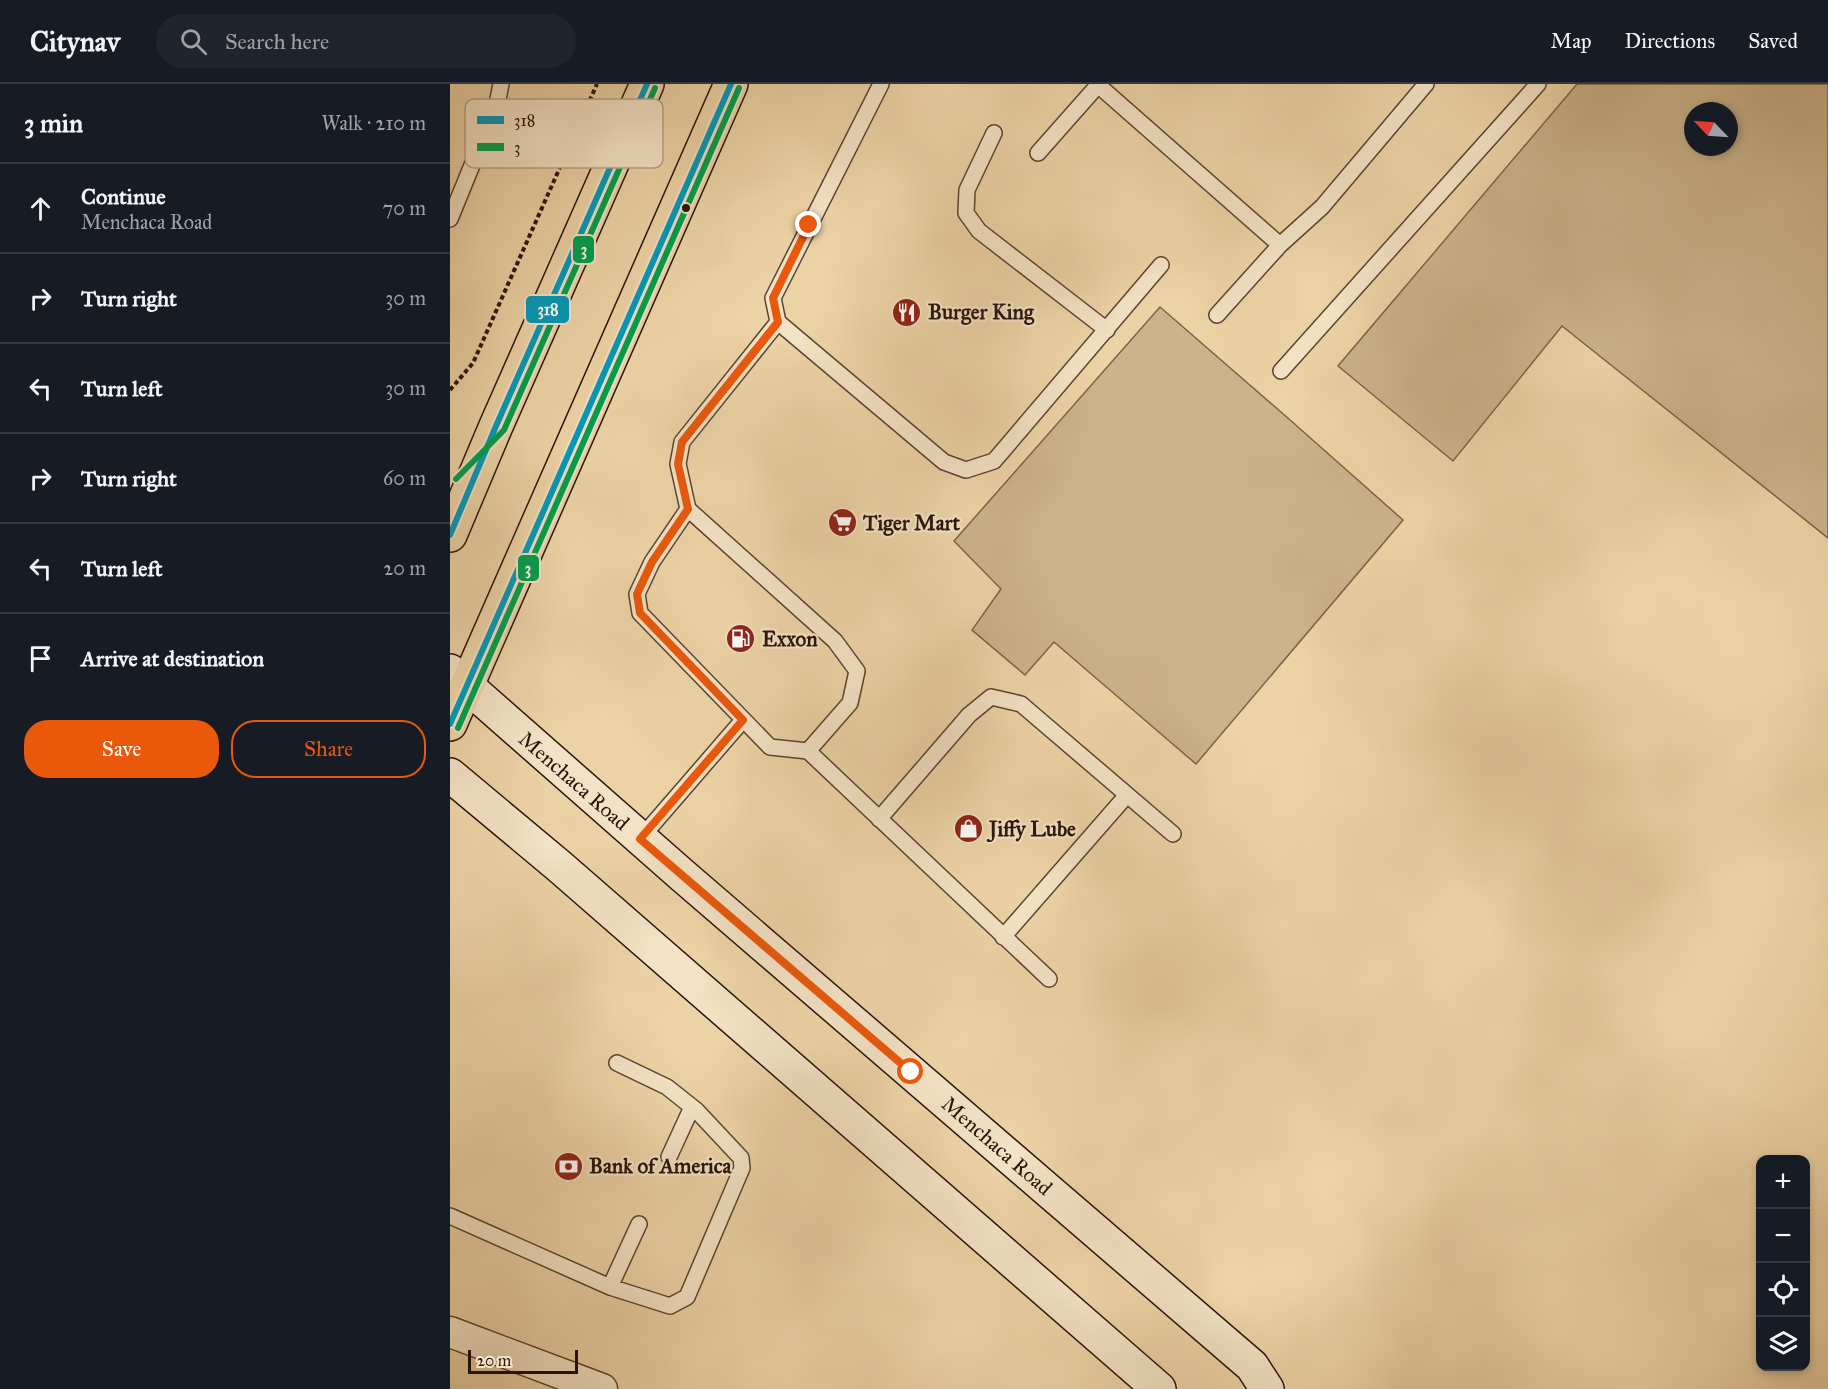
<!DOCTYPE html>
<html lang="en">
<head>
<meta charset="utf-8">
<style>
	:root { --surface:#171b24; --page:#20242c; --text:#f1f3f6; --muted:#9ea1a6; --line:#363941; --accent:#ea580c }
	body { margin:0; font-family:"IM FELL Great Primer",serif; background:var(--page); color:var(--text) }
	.controls { position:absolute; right:18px; bottom:18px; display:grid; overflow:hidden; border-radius:12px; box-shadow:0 3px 9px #0003 }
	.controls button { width:54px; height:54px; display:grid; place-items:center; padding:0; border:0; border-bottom:2px solid var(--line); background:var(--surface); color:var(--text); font:30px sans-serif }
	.compass { position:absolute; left:1234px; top:18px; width:54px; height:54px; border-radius:50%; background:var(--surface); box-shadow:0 3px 9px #0003; rotate:295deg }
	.scale { position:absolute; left:18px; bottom:15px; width:110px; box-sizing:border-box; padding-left:6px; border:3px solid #291408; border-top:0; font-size:16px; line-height:21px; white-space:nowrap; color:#291408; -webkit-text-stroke:4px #f3e2c5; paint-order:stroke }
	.stop { position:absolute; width:18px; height:18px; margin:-14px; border:4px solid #ea580c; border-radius:50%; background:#fff }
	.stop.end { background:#ea580c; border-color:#fff; box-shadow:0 2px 6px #0008 }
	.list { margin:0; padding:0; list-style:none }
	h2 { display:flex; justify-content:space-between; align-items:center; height:78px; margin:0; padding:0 24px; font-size:26px }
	h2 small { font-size:20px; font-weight:400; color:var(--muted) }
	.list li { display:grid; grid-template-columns:39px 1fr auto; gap:18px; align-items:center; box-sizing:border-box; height:90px; padding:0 24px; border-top:2px solid var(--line) }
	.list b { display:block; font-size:22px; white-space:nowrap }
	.list p { margin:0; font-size:20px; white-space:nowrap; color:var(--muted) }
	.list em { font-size:20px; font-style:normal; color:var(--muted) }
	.actions { display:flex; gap:12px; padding:18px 24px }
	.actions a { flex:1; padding:14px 0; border:2px solid var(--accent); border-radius:24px; text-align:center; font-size:21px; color:var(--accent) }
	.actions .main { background:var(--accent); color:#fff }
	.icon { flex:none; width:33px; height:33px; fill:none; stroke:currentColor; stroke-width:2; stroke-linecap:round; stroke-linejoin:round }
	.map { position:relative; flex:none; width:1378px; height:1305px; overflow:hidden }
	header { display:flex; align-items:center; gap:36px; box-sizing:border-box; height:84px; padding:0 30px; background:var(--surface); border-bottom:2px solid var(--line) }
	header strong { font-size:28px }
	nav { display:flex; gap:33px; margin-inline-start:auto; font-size:21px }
	.search { width:420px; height:54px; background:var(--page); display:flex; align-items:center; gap:15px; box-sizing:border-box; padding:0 21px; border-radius:33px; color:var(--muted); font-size:22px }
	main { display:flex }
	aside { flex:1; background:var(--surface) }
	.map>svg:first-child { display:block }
	.green { fill:#cbb38b; stroke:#7a644a; stroke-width:1.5; fill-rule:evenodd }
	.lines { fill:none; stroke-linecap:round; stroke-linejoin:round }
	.service-casing { stroke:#5a4430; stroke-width:18 }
	.minor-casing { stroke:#5a4430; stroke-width:33 }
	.secondary-casing { stroke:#291408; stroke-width:36 }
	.primary-casing { stroke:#291408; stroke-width:36 }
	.path { stroke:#291408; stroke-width:4; stroke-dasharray:4.5 3; stroke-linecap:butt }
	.service { stroke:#f3e2c5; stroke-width:15 }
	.minor { stroke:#f3e2c5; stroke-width:30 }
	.secondary { stroke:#f3e2c5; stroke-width:33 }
	.primary { stroke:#ecd3a6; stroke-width:33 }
	.bus-1-casing { stroke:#f3e2c5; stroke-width:10 }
	.bus-2-casing { stroke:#f3e2c5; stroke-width:10 }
	.bus-1 { stroke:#049aba; stroke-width:6 }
	.bus-2 { stroke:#029f4d; stroke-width:6 }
	.route { stroke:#ea580c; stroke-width:8 }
	.bus-dot { fill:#291408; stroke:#f3e2c5; stroke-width:2 }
	.labels { text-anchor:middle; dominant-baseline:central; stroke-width:4.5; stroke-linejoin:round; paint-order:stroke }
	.poi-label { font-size:21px; font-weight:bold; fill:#291408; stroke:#f3e2c5; text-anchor:start }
	.street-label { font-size:21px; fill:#291408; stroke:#f3e2c5 }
	.key { fill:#f3e2c5; stroke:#b6a48c; stroke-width:1.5 }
	.key-label { font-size:16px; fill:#291408 }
	.line-badge { stroke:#f3e2c5; stroke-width:2 }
	.badge-label { font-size:16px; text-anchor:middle; font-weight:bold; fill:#fff }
</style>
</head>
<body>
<header>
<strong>Citynav</strong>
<div class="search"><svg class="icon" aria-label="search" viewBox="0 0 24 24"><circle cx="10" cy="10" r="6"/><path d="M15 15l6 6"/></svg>Search here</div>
<nav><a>Map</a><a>Directions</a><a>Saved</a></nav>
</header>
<main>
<aside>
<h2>3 min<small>Walk · 210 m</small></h2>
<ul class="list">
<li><svg class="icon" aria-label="ahead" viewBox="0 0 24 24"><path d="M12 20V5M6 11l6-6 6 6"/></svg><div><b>Continue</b><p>Menchaca Road</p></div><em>70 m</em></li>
<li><svg class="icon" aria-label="right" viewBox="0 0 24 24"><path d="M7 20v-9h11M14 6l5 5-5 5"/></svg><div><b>Turn right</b></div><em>30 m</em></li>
<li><svg class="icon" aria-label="left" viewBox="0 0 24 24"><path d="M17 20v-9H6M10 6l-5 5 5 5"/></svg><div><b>Turn left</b></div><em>30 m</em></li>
<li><svg class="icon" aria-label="right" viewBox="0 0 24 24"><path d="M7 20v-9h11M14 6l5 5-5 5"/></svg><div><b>Turn right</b></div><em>60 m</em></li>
<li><svg class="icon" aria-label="left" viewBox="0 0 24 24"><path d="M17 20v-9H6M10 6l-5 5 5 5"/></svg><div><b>Turn left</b></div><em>20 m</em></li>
<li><svg class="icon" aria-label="arrive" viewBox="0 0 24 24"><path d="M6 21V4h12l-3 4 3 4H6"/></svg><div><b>Arrive at destination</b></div></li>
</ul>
<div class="actions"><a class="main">Save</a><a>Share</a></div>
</aside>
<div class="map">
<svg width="1378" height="1305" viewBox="0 0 1378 1305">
	<rect width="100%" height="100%" fill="#ecd3a6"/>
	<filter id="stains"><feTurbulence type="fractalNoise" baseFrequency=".00333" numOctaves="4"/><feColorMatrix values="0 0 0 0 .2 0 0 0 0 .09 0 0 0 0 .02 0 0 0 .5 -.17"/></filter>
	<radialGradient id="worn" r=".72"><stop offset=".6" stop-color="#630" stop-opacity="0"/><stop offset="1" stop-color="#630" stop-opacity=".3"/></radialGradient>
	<path class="green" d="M 1127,0 L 1378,0 L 1378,454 L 1112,242 L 1003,377 L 888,282 ZM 1243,27 L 1279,27 L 1279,63 L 1243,63 Z
		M 710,223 L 839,335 L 953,436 L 746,680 L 604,558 L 575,591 L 522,546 L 551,505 L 504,457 Z"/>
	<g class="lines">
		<defs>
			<path id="service" d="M 431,0 L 323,214 L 328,238 L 494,378 L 516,386 L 544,377 L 711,181
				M 648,1 L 830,161 L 767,231
				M 544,49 L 517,106 L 516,129 L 529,147 L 657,246
				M 588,69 L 649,0
				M 0,135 L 47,20 L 51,0
				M 830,161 L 872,123 L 976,0
				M 831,287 L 1088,0
				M 238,425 L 202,478 L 187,510 L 190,529 L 320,663 L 358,667 L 400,619 L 407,587 L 385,557 L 238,425 L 228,380 L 232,358 L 328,238
				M 358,667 L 599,895
				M 429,735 L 519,631 L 541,613 L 571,620 L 723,750
				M 190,755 L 293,636
				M 553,853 L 677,711
				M 219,1073 L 242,1023
				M 0,1132 L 160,1203 L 220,1222 L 237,1213 L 292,1084 L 291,1074 L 246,1026 L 217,1003 L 167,979
				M 160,1203 L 189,1140"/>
			<path id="minor" d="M 0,1248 L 152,1305"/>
			<path id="secondary" d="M 0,587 L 232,791 L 802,1282 L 817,1305
				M 0,691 L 109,782 L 709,1305"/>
			<path id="primary" d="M 0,451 L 46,342 L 197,0
				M 0,640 L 281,0"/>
		</defs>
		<use href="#service" class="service-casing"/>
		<use href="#minor" class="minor-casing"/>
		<use href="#secondary" class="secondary-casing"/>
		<use href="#primary" class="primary-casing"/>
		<path class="path" d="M 0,306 L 23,279 L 147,0"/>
		<use href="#service" class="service"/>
		<use href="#minor" class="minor"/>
		<use href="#secondary" class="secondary"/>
		<use href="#primary" class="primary"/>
		<defs>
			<path id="bus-1" d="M 0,451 L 46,342 L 197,0
				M 0,640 L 281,0"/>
			<path id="bus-2" d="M 6,395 L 54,346 L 205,4
				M 8,644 L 289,4"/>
		</defs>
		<use href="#bus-1" class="bus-1-casing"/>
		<use href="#bus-2" class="bus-2-casing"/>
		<use href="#bus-1" class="bus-1"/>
		<use href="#bus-2" class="bus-2"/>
	</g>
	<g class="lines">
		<path class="route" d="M 359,141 L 323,214 L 328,238 L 232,358 L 228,380 L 238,425 L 202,478 L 187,510 L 190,529 L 293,636 L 190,755 L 461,988"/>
	</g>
	<defs>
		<symbol id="restaurant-disc" viewBox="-11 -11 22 22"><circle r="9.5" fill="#8f2418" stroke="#f3e2c5"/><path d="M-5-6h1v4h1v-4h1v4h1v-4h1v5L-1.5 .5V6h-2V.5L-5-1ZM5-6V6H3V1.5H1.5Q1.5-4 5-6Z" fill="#fff"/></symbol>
		<symbol id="supermarket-disc" viewBox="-11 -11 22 22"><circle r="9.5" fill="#8f2418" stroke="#f3e2c5"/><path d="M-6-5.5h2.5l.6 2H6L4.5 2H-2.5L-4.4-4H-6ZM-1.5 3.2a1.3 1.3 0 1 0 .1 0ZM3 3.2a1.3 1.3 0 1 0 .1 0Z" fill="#fff"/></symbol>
		<symbol id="fuel-disc" viewBox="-11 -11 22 22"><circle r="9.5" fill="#8f2418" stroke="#f3e2c5"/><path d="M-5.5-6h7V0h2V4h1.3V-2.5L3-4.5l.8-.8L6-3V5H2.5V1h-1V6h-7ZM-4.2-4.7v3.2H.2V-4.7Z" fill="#fff"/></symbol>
		<symbol id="shop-disc" viewBox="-11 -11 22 22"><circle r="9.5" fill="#8f2418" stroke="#f3e2c5"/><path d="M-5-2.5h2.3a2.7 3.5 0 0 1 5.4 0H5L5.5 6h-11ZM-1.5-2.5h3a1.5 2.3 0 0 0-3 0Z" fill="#fff"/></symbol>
		<symbol id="bank-disc" viewBox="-11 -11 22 22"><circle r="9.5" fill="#8f2418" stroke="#f3e2c5"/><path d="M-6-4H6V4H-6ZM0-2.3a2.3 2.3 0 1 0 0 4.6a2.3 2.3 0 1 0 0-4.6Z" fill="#fff"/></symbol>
	</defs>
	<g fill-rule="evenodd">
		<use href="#restaurant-disc" x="440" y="212" width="33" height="33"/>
		<use href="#supermarket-disc" x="376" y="422" width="33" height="33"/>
		<use href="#fuel-disc" x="274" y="538" width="33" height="33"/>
		<use href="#shop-disc" x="502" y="728" width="33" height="33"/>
		<use href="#bank-disc" x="102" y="1066" width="33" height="33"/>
	</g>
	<circle class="bus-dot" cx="236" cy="124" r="5"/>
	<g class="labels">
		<g class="poi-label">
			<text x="478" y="228">Burger King</text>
			<text x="413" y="439">Tiger Mart</text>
			<text x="312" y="555">Exxon</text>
			<text x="539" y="745">Jiffy Lube</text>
			<text x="139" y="1082">Bank of America</text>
		</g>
		<g class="street-label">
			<text transform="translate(124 697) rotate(41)">Menchaca Road</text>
			<text transform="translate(547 1062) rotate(41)">Menchaca Road</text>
		</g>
	</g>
	<rect x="15" y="15" width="198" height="69" rx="9" class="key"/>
	<rect x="27" y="32" width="27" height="8" fill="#049aba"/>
	<rect x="27" y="59" width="27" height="8" fill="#029f4d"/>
	<g class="key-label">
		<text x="64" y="42">318</text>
		<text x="64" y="69">3</text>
	</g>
	<g class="line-badge">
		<rect x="122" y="151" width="23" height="29" rx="6" fill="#029f4d"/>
		<rect x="75" y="211" width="45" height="29" rx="6" fill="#049aba"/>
		<rect x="67" y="470" width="23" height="28" rx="6" fill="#029f4d"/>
	</g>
	<g class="badge-label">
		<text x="134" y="171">3</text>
		<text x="98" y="231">318</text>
		<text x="78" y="490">3</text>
	</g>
	<rect width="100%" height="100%" filter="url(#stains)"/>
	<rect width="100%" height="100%" fill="url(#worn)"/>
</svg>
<div class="controls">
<button>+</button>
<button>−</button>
<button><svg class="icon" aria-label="locate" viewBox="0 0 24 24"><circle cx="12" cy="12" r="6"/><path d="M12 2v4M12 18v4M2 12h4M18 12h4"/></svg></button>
<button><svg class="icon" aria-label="layers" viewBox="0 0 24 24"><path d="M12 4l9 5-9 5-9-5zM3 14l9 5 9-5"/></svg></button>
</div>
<svg class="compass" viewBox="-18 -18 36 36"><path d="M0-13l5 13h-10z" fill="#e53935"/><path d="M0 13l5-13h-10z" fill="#9ea1a6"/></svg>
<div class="scale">20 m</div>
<div class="stop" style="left:461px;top:988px"></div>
<div class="stop end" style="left:359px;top:141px"></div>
</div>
</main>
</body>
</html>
